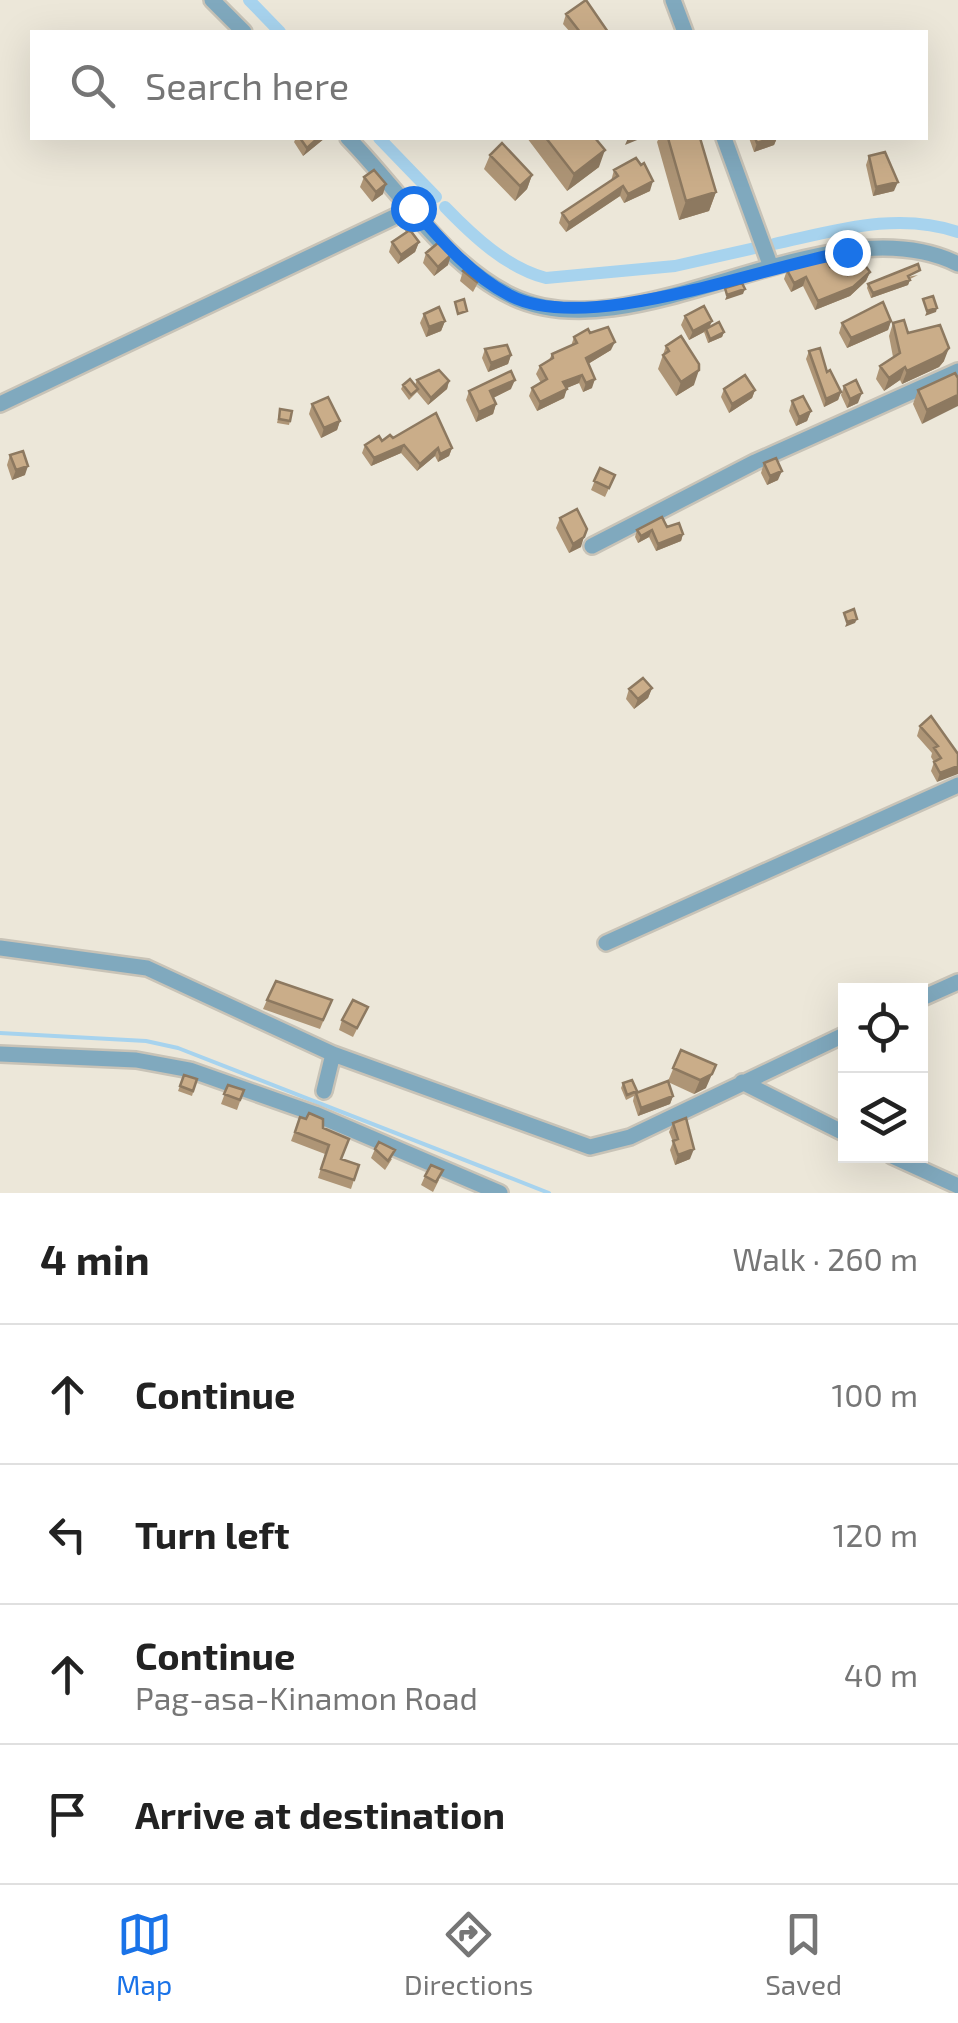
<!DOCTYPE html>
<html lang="en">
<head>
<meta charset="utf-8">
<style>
	:root { --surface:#fff; --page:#f2f2f2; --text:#222; --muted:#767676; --line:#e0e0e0; --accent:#1a73e8 }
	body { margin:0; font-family:"Exo 2",sans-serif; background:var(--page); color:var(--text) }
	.controls { position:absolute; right:30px; bottom:30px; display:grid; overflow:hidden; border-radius:0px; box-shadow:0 10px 40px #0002 }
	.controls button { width:90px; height:90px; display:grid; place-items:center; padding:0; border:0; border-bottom:2px solid var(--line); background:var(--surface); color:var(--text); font:50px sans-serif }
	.stop { position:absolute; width:30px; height:30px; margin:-22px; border:8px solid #1a73e8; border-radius:50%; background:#fff }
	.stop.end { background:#1a73e8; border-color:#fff; box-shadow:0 2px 10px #0008 }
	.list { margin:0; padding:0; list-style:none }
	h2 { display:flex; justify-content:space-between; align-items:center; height:130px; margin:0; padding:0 40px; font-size:42px }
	h2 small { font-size:32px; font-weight:400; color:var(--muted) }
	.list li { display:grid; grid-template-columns:65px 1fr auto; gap:30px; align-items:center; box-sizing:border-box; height:140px; padding:0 40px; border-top:2px solid var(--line) }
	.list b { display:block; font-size:38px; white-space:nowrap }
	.list p { margin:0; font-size:32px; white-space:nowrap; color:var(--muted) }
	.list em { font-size:32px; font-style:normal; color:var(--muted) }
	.icon { flex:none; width:55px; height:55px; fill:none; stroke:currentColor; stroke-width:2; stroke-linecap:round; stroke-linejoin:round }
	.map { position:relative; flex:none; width:958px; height:1193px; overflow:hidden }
	.search { position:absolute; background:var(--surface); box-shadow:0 10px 40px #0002; left:30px; right:30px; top:30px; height:110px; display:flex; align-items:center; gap:25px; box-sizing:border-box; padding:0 35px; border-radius:0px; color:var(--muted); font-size:38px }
	.sheet { height:690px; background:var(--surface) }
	nav { display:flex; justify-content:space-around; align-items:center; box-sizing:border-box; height:140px; border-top:2px solid var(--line); background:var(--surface); font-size:28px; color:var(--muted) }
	nav a { display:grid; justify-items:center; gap:5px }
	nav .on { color:var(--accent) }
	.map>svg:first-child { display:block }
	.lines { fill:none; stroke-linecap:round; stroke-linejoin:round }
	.stream { stroke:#a7d3ee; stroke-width:4 }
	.canal { stroke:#a7d3ee; stroke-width:12 }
	.minor-casing { stroke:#c8c3b7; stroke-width:20 }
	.minor { stroke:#80a9be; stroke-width:15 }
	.wall { fill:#ae9576 }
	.shaded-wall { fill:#8d7960 }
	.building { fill:#caad89; stroke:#8d7960; stroke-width:2.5 }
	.route { stroke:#1a73e8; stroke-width:12 }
</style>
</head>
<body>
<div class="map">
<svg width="958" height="1193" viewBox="0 0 958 1193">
	<rect width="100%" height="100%" fill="#ece7d9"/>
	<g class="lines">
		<path class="stream" d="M 0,1033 L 146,1041 L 178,1048 L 549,1193"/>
		<path class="canal" d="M 249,0 L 280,32
			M 379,138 L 436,197
			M 445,207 C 473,236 507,268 546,278 L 675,266 L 755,248
			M 774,244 C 835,231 897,211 958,232"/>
		<defs>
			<path id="minor" d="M 212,0 L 244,32
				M 673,0 L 685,32
				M 348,138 C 399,190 445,264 511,296 C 635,357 827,199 958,264
				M 724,138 L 771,267
				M 0,404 L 413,208
				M 592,546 L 755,462 L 958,371
				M 606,943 L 958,785
				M 0,948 L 147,968 L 333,1054 L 590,1147 L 630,1137 L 846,1034
				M 920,999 L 958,982
				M 0,1054 L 136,1060 L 190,1070 L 315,1114 L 500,1193
				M 742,1082 L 846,1134
				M 324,1091 L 333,1054
				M 892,1156 L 958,1186"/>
		</defs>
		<use href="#minor" class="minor-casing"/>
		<use href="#minor" class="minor"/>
	</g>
	<path class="wall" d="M 566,14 L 608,32 L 570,32 L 563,24 Z
		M 296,138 L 325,138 L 303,156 L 294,142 Z
		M 527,138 L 595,138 L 599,167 L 567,191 Z
		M 659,138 L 700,138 L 716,192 L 709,211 L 679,220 L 657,142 Z
		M 749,138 L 777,138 L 774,145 L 754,152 Z
		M 490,155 L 532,175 L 527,189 L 515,201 L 484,169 Z
		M 869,156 L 894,191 L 873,196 L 866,165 Z
		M 614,170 L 650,191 L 624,203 L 620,196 L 566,232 L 559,223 L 562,213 L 611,181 Z
		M 364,177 L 383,194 L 372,202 L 360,187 Z
		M 404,221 L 415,231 L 412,233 L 419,242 L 415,252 L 398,264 L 389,252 L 392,242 L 406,232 L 402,226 Z
		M 426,253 L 448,265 L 434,276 L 423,263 Z
		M 830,267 L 848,275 L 870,272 L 866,281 L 850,296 L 815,310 L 803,286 L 791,292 L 784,279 L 787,270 Z
		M 463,271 L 480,279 L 473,292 L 460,281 Z
		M 918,275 L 910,279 L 908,285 L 871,298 L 867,288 L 868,284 Z
		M 424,314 L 445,321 L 441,331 L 426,337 L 420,323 Z
		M 685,316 L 712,321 L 709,327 L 724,332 L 722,337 L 708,343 L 704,332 L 689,340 L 681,325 Z
		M 891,321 L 888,330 L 847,348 L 839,333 L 842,323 Z
		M 893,323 L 944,361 L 939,367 L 902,384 L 900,380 L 884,391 L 876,379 L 880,366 L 893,357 L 889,336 Z
		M 590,333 L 611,350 L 588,364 L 592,388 L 583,392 L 579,383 L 566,388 L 564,398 L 537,411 L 529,396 L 532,388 L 541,383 L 536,374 L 540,366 L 549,360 L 552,354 L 571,346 L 574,337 Z
		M 666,346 L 694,385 L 676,396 L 658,369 Z
		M 485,349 L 511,355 L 508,364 L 488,372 L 482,358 Z
		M 809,351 L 841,392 L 838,400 L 824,407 L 806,359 Z
		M 955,373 L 922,424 L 913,404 L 918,390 Z
		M 417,380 L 449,381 L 447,389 L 428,405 L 417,392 L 409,400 L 401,389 L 403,385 L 415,385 Z
		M 844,386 L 858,403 L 847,408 L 841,395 Z
		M 511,389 L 493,398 L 496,404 L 493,414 L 476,422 L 466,400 L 469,391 Z
		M 724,389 L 755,390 L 752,398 L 729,413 L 721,397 Z
		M 792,401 L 811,411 L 807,421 L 796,426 L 789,411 Z
		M 312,404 L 340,421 L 337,430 L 321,438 L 309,414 Z
		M 280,409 L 290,421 L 289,425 L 277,423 Z
		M 393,438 L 452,448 L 449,456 L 438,462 L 435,456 L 417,471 L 401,453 L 371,466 L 362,453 L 365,445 Z
		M 10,455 L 25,475 L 12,480 L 7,465 Z
		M 764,463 L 778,480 L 767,485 L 761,473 Z
		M 600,468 L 615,475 L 605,497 L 591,490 Z
		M 560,518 L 581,547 L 569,553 L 556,528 Z
		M 667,527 L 683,534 L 681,541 L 656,551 L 649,537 L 638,543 L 635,537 L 637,530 Z
		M 652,688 L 648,698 L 634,709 L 626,699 L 629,689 Z
		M 920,726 L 958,754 L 937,782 L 931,771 L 934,762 L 931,757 L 932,753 L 917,736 Z
		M 267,1000 L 332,1000 L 320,1029 L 263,1009 Z
		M 368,1007 L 353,1037 L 339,1030 L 342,1020 Z
		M 681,1050 L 706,1088 L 694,1094 L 668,1082 L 673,1096 L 670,1104 L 638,1116 L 633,1101 L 634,1096 L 626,1100 L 621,1088 L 623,1083 L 636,1093 L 668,1081 Z
		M 184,1075 L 197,1079 L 192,1096 L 178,1091 Z
		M 228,1085 L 244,1090 L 237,1110 L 221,1104 Z
		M 300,1117 L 341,1159 L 359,1165 L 351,1189 L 318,1178 L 325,1154 L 291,1141 Z
		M 673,1123 L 690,1159 L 675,1165 L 670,1150 L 673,1142 L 669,1132 Z
		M 375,1149 L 392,1159 L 385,1170 L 371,1158 Z
		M 425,1176 L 439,1180 L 433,1192 L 421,1185 Z"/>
	<path class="shaded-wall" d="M 318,138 L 325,138 L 303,156 L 307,148 Z
		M 628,138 L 642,138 L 625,145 Z
		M 772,138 L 777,138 L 774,145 L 754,152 L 757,143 Z
		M 605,150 L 599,167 L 567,191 L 574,174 Z
		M 532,175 L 527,189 L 515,201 L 520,186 Z
		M 653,181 L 650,191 L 624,203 L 628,194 Z
		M 898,182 L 894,191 L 873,196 L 876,187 Z
		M 386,184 L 383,194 L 372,202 L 376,192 Z
		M 623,186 L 620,196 L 566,232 L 569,223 Z
		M 716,192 L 709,211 L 679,220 L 686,201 Z
		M 419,242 L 415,252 L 398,264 L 401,255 Z
		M 451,255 L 448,265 L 434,276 L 438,267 Z
		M 870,272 L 866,281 L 850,296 L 815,310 L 818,301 Z
		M 806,277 L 803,286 L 791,292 L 794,283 Z
		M 910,280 L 908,285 L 871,298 L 873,293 Z
		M 745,289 L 743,294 L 725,300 L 727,295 Z
		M 937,308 L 936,312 L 925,316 L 927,311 Z
		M 445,321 L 441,331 L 426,337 L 429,327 Z
		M 712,321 L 708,330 L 706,329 L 704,332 L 689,340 L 693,331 Z
		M 891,321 L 888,330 L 847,348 L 851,338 Z
		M 724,332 L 722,337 L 708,343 L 710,339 Z
		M 615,342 L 611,350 L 583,367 L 586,358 Z
		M 949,348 L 944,361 L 939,367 L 902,384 L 907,371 Z
		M 511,355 L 508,364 L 488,372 L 491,363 Z
		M 905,367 L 900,380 L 884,391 L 889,378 Z
		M 699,370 L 694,385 L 676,396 L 681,382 Z
		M 582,375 L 579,383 L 560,391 L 563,382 Z
		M 595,379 L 592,388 L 583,392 L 586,383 Z
		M 515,380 L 511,389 L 487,401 L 490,391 Z
		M 449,381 L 447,389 L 428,405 L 431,398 Z
		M 567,389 L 564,398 L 537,411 L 540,402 Z
		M 755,390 L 752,398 L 729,413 L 732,404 Z
		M 841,392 L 838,400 L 824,407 L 826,399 Z
		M 862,393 L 858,403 L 847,408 L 850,399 Z
		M 958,395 L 958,406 L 922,424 L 927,410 Z
		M 496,404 L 493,414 L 476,422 L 479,412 Z
		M 811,411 L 807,421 L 796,426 L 799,417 Z
		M 340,421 L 337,430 L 321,438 L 324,428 Z
		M 404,445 L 401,453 L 371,466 L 374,458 Z
		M 438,448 L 435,456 L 417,471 L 420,464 Z
		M 452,448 L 449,456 L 438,462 L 440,454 Z
		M 28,466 L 25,475 L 12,480 L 16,470 Z
		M 782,471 L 778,480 L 767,485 L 770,476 Z
		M 652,530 L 649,537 L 638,543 L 641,536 Z
		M 683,534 L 681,541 L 656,551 L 658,544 Z
		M 584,537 L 581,547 L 569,553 L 573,544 Z
		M 857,619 L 855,623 L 845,627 L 847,622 Z
		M 652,688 L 648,698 L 634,709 L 638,699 Z
		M 958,766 L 958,774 L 937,782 L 940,773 Z
		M 716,1065 L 706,1088 L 694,1094 L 700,1080 Z
		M 673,1096 L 670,1104 L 638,1116 L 641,1108 Z
		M 694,1149 L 690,1159 L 675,1165 L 678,1155 Z"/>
	<path class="building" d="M 586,0 L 608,32 L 580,32 L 566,14 Z
		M 300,138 L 318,138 L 307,148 Z
		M 546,138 L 595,138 L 605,150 L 574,174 Z
		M 668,138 L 700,138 L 716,192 L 686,201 Z
		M 755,138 L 772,138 L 757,143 Z
		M 502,143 L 532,175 L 520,186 L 490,155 Z
		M 885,152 L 898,182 L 876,187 L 869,156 Z
		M 636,158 L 641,165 L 644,163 L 653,181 L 628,194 L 623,186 L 569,223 L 562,213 L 618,176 L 614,170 Z
		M 374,170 L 386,184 L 376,192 L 364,177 Z
		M 409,218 L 417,227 L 410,231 L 404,221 Z
		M 410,230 L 419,242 L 401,255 L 392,242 Z
		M 438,243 L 451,255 L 438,267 L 426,253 Z
		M 825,258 L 830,267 L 842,262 L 848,275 L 864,264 L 870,272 L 853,287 L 818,301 L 806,277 L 794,283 L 787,270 Z
		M 918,264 L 920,270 L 908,276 L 910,280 L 873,293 L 868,284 Z
		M 466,268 L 480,279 L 477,282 L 463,271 Z
		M 742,283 L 745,289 L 727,295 L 725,288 Z
		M 933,296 L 937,308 L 927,311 L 923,299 Z
		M 464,299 L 467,311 L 458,314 L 455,302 Z
		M 883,302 L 891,321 L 851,338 L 842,323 Z
		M 704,306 L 712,321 L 693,331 L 685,316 Z
		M 439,307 L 445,321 L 429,327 L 424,314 Z
		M 904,320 L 908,333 L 940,325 L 949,348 L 943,354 L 907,371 L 905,367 L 889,378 L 880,366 L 900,353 L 893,323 Z
		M 719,322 L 724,332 L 710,339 L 706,329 Z
		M 608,327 L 615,342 L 586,358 L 595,379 L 586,383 L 582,375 L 563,382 L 567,389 L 540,402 L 532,388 L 547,379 L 540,366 L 553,358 L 552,354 L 577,343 L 574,337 L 588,329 L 590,333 Z
		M 681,336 L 699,364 L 699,370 L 681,382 L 663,355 L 669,351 L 666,346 Z
		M 507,345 L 511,355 L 491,363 L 485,349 Z
		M 820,348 L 827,372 L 830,370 L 841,392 L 826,399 L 809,351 Z
		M 439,370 L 449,381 L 431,398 L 417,380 Z
		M 511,371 L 515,380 L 490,391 L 496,404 L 479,412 L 469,391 Z
		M 955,373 L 958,378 L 958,395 L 927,410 L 918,390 Z
		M 745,375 L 755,390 L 732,404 L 724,389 Z
		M 410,379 L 418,389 L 411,395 L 403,385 Z
		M 856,380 L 862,393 L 850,399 L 844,386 Z
		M 803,396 L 811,411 L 799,417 L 792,401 Z
		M 328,397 L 340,421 L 324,428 L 312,404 Z
		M 280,409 L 292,411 L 290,421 L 279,419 Z
		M 436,413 L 452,448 L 440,454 L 438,448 L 420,464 L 404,445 L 374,458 L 365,445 L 379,436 L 382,441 L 390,435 L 393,438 Z
		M 23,451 L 28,466 L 16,470 L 10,455 Z
		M 776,458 L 782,471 L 770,476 L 764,463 Z
		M 600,468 L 615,475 L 609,488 L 594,481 Z
		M 577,509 L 587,529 L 584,537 L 573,544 L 560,518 Z
		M 662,517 L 667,527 L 679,523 L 683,534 L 658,544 L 652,530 L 641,536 L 637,530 Z
		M 854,609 L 857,619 L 847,622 L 844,613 Z
		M 643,678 L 652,688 L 638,699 L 629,689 Z
		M 931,716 L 958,754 L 958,766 L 940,773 L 934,762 L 941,758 L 934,748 L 938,746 L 920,726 Z
		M 276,981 L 332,1000 L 323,1020 L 267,1000 Z
		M 353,1000 L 368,1007 L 357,1028 L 342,1020 Z
		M 681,1050 L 716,1065 L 712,1074 L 700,1080 L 673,1068 Z
		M 184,1075 L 197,1079 L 193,1091 L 180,1086 Z
		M 632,1080 L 637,1091 L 627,1095 L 623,1083 Z
		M 668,1081 L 673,1096 L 641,1108 L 636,1093 Z
		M 228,1085 L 244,1090 L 240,1100 L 224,1094 Z
		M 309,1113 L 323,1119 L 323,1128 L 349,1139 L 341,1159 L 359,1165 L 354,1180 L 321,1169 L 329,1145 L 295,1132 L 300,1117 L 306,1119 Z
		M 686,1118 L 694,1149 L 678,1155 L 673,1141 L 678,1139 L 673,1123 Z
		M 379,1142 L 395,1150 L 388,1161 L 375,1149 Z
		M 431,1165 L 443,1170 L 436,1182 L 425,1176 Z"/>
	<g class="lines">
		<path class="route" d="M 413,208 C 441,240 471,275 509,295 C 586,336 760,267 847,252"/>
	</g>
</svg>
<div class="controls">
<button><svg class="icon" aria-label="locate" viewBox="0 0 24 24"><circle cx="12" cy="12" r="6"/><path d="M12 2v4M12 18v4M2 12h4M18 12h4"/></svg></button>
<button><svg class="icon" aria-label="layers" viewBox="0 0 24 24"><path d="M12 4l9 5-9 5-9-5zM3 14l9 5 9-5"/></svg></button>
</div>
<div class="stop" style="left:413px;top:208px"></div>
<div class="stop end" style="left:847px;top:252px"></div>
<div class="search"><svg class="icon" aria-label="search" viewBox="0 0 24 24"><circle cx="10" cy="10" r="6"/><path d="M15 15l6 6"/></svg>Search here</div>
</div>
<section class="sheet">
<h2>4 min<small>Walk · 260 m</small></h2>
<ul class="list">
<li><svg class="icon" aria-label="ahead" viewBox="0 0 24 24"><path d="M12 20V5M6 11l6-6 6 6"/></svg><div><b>Continue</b></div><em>100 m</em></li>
<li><svg class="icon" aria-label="left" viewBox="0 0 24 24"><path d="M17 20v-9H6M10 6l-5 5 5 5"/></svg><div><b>Turn left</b></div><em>120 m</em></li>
<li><svg class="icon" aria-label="ahead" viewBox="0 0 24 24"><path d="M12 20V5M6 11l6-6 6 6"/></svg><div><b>Continue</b><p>Pag-asa-Kinamon Road</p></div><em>40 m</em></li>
<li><svg class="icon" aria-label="arrive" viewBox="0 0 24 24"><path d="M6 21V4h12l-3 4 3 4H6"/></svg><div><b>Arrive at destination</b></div></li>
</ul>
</section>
<nav>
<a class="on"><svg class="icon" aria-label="map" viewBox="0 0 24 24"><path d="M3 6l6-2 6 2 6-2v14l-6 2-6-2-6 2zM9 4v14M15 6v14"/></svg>Map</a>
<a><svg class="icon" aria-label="directions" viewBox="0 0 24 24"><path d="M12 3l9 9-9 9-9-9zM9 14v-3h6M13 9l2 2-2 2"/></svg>Directions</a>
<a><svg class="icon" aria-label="saved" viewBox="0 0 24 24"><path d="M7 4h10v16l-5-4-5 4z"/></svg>Saved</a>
</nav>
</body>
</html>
